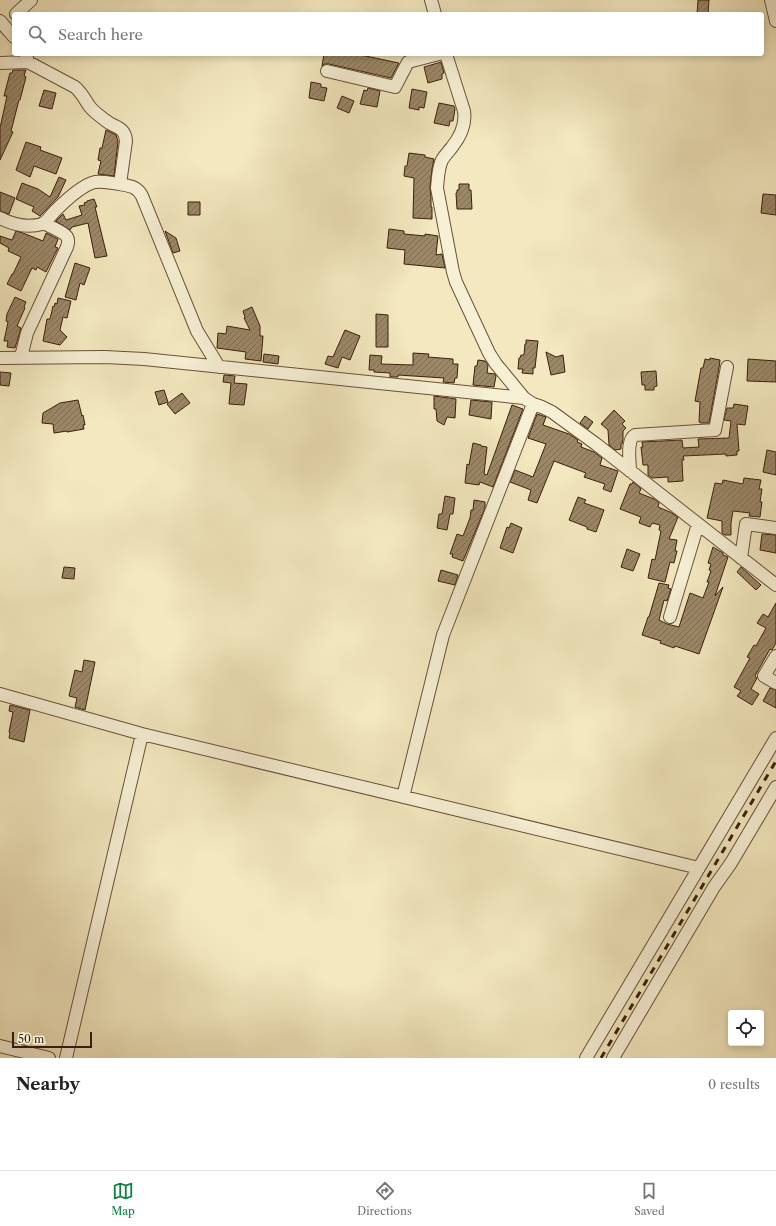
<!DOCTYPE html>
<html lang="en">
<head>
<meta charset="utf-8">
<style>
	:root { --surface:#fff; --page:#f2f2f2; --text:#222; --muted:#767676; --line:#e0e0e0; --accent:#0b8043 }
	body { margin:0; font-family:"Libre Caslon Text",serif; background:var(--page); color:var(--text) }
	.controls { position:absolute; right:12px; bottom:12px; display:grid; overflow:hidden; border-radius:4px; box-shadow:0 2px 6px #0003 }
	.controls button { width:36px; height:36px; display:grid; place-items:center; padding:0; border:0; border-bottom:1px solid var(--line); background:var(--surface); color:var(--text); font:20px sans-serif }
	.scale { position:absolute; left:12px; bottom:10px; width:80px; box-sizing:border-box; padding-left:4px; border:2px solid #3b1f0c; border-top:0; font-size:11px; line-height:14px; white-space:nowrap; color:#3b1f0c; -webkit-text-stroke:3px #f7f0d5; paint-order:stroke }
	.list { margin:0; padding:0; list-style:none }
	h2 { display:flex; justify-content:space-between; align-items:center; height:52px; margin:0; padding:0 16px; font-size:17px }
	h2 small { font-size:13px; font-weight:400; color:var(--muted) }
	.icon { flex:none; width:22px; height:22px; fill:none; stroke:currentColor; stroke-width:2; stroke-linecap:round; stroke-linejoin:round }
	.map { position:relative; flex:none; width:776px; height:1058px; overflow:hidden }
	.search { position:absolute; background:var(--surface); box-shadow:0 2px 6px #0003; left:12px; right:12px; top:12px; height:44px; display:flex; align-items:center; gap:10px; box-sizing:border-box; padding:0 14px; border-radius:4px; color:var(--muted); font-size:15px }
	.sheet { height:112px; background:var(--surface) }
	nav { display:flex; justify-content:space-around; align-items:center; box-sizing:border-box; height:56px; border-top:1px solid var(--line); background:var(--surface); font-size:11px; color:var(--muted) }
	nav a { display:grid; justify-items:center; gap:2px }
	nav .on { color:var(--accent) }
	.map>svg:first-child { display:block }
	.building { fill:url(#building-hatch); stroke:#3b1f0c }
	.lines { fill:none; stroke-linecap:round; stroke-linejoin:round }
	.minor-casing { stroke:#695139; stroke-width:14 }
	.minor { stroke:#f7f0d5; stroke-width:12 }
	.rail { stroke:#3b1f0c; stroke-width:3; stroke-dasharray:7 7; stroke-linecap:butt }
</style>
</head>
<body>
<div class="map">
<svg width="776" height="1058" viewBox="0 0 776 1058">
	<defs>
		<pattern id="building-hatch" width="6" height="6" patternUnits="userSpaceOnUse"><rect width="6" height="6" fill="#9b8869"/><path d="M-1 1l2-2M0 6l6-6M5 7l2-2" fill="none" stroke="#806f55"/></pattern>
	</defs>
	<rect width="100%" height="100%" fill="#f3e8bf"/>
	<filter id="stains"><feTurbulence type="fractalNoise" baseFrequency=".005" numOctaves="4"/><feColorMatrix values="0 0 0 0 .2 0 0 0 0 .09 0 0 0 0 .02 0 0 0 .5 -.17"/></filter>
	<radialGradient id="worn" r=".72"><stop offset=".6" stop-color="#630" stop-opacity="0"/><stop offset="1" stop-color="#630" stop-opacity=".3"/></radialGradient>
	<path class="building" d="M 698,0 L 709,0 L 708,14 L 697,14 Z
		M 324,54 L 356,54 L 399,63 L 391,78 L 329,64 L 324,64 L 322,66 Z
		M 441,62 L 444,73 L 442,74 L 442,79 L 428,83 L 424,67 Z
		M 13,70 L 26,70 L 24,76 L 26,77 L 20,100 L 19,100 L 11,131 L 13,132 L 0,160 L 0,128 L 7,96 L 4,96 L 10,73 L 12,73 Z
		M 311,82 L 321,84 L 321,87 L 327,88 L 324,101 L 309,98 Z
		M 368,88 L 380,91 L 377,107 L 360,104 L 364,90 L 367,91 Z
		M 412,89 L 427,92 L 424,108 L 419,107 L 419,110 L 409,108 Z
		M 44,90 L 56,93 L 52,109 L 39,106 Z
		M 342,96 L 354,101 L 349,113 L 337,108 Z
		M 439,103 L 454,106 L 455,109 L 453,121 L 450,121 L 449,126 L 434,123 Z
		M 106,130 L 116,135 L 118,141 L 114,176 L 98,174 L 101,161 L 98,160 L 100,148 L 102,148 Z
		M 26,142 L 41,147 L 40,150 L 62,158 L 56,174 L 34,166 L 30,177 L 16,170 Z
		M 409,153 L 425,155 L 425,157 L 434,159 L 432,169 L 430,187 L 431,197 L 431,207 L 432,207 L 432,219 L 413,218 L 414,178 L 404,176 L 405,166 L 407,166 Z
		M 59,177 L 66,180 L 58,197 L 40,216 L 32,211 L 34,207 L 16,199 L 22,183 L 38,189 L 50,197 Z
		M 459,184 L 469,184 L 469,190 L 471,190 L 472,209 L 457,209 L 456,193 L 457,193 L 457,190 L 459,190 Z
		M 0,192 L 15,198 L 9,214 L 0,211 Z
		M 763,194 L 776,195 L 776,215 L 761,213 Z
		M 94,199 L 97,207 L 95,207 L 107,256 L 95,258 L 88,223 L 72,227 L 70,230 L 56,221 L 63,214 L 66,220 L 82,215 L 79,206 L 85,205 L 84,203 L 87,202 L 87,201 Z
		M 188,202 L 200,202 L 200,215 L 188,215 Z
		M 389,229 L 404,231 L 404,234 L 425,236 L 425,234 L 438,236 L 436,255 L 442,254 L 445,268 L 404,264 L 405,250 L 387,248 Z
		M 16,231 L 23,233 L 43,241 L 46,233 L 58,239 L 55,247 L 58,248 L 46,272 L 37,267 L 36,270 L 32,268 L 21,291 L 7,284 L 12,274 L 13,274 L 21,257 L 8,251 L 9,248 L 0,243 L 0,236 L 12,240 Z
		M 165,231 L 176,238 L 180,251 L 173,253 Z
		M 75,263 L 90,268 L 84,285 L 80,283 L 76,300 L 65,297 Z
		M 15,297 L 26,302 L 24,307 L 25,308 L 17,326 L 21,328 L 15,348 L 7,347 L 8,341 L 4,341 L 8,322 L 6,321 L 7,314 Z
		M 58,298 L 71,301 L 67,318 L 63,317 L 60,330 L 67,337 L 60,345 L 43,341 L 47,319 L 50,319 L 53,306 L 54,307 L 55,303 L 57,304 Z
		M 252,307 L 260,326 L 260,336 L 263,336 L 261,361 L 245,359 L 246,352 L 217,348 L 218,333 L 226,334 L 227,326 L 250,330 L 244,318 L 245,317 L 243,311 Z
		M 376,314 L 388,315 L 388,347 L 376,347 Z
		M 345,330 L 360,336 L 350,360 L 342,357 L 338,368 L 325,364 L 328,356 L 333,357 Z
		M 526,340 L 538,341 L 535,368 L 533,368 L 533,374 L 522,373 L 523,369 L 518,369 L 519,358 L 520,358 L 521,355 L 524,355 L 525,344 L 526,344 Z
		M 546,352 L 556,357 L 563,355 L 565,372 L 551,375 Z
		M 413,353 L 429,354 L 428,357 L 453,359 L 453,364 L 458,364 L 457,378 L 455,378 L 454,383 L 443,382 L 444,378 L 398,375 L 398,377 L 390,377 L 390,373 L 374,372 L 374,370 L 369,370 L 370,355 L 382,356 L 381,364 L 413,365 Z
		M 264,354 L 279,356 L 278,364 L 263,362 Z
		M 710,358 L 720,360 L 719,368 L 709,423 L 701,423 L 699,422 L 700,402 L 695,401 L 701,368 L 703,368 L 705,359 L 710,360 Z
		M 748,359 L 776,361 L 776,382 L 747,381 Z
		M 478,360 L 485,361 L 488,365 L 487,373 L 495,374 L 496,376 L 494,387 L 473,385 L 475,366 L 477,366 Z
		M 656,371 L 657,386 L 654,387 L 654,390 L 645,390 L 645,385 L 642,385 L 641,372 Z
		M 0,372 L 11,373 L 9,386 L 0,385 Z
		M 224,375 L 235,376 L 234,383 L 247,384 L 244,405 L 229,404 L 231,383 L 223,382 Z
		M 164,390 L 168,402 L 159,405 L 155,392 Z
		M 182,393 L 190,403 L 175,414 L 167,404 Z
		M 434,396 L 456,399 L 455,418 L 447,417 L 444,425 L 437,421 L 436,409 L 434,409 Z
		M 78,400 L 82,416 L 83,415 L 85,425 L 83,425 L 84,429 L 67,432 L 67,431 L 54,433 L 53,424 L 42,423 L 43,413 L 60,403 Z
		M 471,400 L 492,402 L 491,419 L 469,415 Z
		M 734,404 L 748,406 L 745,425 L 737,424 L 739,451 L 737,451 L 737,455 L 726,456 L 726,454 L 683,456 L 684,460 L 682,460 L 683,481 L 668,482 L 668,477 L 652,478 L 648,475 L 648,465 L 643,465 L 641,447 L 643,447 L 642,442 L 682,440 L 683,448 L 699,447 L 698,439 L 729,438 L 731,421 L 724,420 L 727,408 L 733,408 Z
		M 512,405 L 523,409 L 493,487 L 480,482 L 479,485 L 465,483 L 467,464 L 469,465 L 473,443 L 481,445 L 481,446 L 487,447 L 484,474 L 487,475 Z
		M 614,410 L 625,421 L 622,424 L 626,428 L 623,431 L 623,439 L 622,444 L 621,444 L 621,449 L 615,450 L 609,445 L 608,430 L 601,424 Z
		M 537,414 L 546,417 L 543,425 L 569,434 L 578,440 L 577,442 L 582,444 L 581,447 L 594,452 L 602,458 L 600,465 L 618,471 L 611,492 L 603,489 L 605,484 L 584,477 L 586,473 L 554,461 L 537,503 L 528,500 L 531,490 L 510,482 L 515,470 L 533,477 L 546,444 L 528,438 Z
		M 585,416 L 593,422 L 588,429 L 580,423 Z
		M 767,450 L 776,452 L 776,475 L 763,472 Z
		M 744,478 L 761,480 L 759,489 L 762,489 L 760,502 L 762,502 L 760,517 L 749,516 L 750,513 L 733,511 L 731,523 L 731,535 L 725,535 L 722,533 L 722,521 L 707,518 L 715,483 L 722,484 L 723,480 L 743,484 Z
		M 633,482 L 641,489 L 639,493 L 654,499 L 659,503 L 658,507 L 670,512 L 678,517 L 669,539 L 677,540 L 675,551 L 677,551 L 674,563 L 670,562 L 665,582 L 648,578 L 652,559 L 655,560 L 661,531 L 659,530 L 660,525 L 652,523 L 650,527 L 639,523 L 641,517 L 620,509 L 630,484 L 632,484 Z
		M 445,496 L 455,498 L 453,514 L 450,514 L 447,530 L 437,528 L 439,514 L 442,514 Z
		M 578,497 L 586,500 L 584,503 L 604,510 L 596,532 L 587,529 L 587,527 L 569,520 Z
		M 474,500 L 485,502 L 485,508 L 463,561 L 452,557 L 453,554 L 450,554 L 457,534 L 463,536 L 470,518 L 471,510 L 473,510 Z
		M 511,523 L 522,528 L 513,553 L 500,548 L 507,527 L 509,528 Z
		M 762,534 L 776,535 L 776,553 L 760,550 Z
		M 713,547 L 723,553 L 723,555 L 728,557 L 715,596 L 723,587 L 699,654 L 675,646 L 674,648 L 660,643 L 661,641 L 642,635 L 648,617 L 649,617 L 659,583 L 669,585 L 668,588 L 671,589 L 667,601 L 664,600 L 659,620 L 667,624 L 679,627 L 690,593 L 703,598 L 709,582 L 707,582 L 711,571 L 709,570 L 711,564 L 708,563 Z
		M 627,549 L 640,554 L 633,571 L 621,567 Z
		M 64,567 L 75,568 L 74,579 L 62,578 Z
		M 741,567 L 761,585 L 756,590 L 737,572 Z
		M 441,570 L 458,575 L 455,585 L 438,581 Z
		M 776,603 L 776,643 L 772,650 L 770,649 L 755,676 L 757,678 L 751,689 L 759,694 L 752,705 L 737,696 L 741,691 L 734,687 L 750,658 L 747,657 L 754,645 L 756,646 L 766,628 L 757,623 L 763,614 L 768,617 Z
		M 84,660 L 95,662 L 85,710 L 75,707 L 77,698 L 69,696 L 75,670 L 82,672 Z
		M 770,688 L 776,690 L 776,708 L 763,701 Z
		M 10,705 L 30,710 L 24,742 L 9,738 L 10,733 L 9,732 L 13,712 L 9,711 Z"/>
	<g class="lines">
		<defs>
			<path id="minor" d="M 431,0 L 435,14
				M 771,0 L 776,21
				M 16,14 L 31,0
				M 0,21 L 14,37
				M 26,54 L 28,62 L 75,87 C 82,93 85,100 90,107 C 94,112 100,116 105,120 C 114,128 125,126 126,141 L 120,184
				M 446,54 L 464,111 C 466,124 460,137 452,147 C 449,151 445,155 442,160 C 438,168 438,179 437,188 L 453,272 L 456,282 L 489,353 L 496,364 L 524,398
				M 0,63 L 28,62
				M 327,71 L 395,87 L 408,62 L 439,54
				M 0,218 C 12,224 28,228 42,224 C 47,222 51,215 55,211 C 64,202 82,185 95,182 C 102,181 111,183 119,184 C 129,186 137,186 142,196 L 197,331 L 219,367
				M 21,357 L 27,333 L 67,247 C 68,244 69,240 67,237 C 64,232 49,226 43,223
				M 0,358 L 105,357 L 144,359 L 524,398 L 533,404 L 542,407 L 552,412 L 596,444 L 776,585
				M 630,471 C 630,461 626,440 635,435 L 715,430 L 727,367
				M 741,558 L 746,524 L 776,528
				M 670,617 L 698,524
				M 776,656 L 764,676 L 776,683
				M 0,694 L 142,734 L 699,868
				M 403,797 L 443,635 L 533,404
				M 0,1046 L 49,1058
				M 66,1058 L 142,734
				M 586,1058 L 776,738
				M 613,1058 L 714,887 L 731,863 L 776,787"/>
		</defs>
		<use href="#minor" class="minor-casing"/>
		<use href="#minor" class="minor"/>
		<path class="rail" d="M 601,1058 L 776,761"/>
	</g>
	<rect width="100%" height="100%" filter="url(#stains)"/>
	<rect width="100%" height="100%" fill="url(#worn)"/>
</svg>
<div class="controls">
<button><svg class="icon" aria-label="locate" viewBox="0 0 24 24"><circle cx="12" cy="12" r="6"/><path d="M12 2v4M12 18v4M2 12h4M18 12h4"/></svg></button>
</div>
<div class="scale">50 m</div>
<div class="search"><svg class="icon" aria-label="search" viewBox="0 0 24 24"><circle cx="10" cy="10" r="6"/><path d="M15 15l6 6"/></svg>Search here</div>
</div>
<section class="sheet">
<h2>Nearby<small>0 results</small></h2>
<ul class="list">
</ul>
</section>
<nav>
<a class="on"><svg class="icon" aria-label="map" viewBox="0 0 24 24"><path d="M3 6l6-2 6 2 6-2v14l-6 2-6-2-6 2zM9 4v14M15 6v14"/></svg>Map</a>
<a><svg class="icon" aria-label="directions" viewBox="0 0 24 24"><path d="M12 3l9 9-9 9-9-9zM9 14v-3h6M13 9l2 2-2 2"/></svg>Directions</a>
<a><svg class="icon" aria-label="saved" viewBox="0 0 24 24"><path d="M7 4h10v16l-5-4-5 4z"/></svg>Saved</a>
</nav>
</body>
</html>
